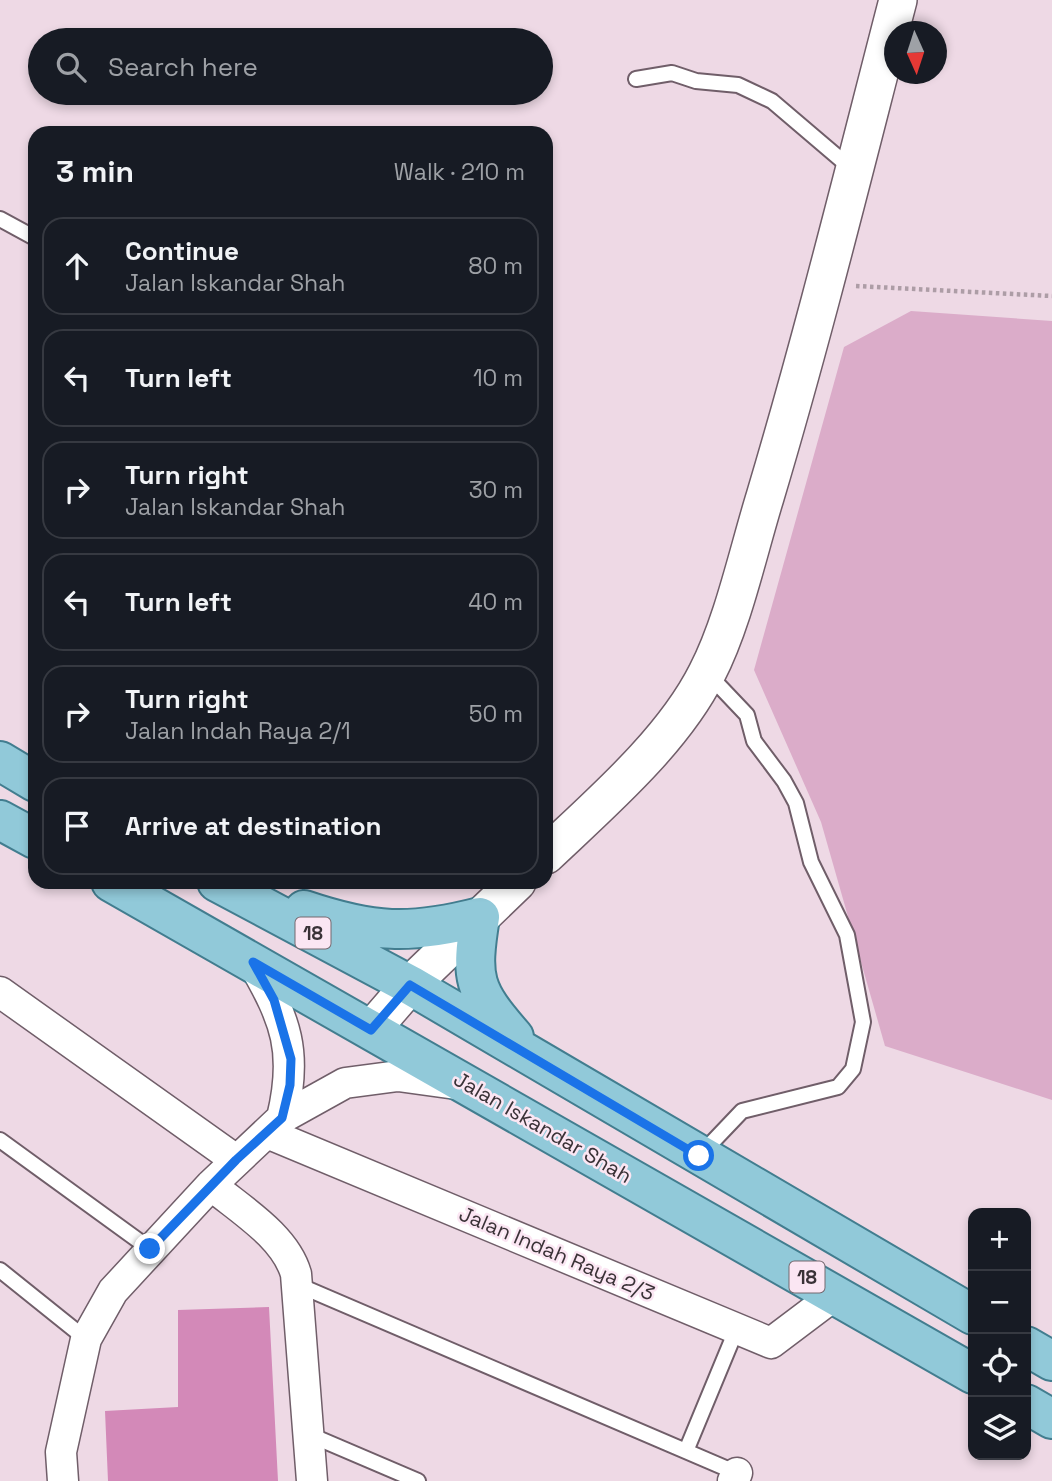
<!DOCTYPE html>
<html lang="en">
<head>
<meta charset="utf-8">
<style>
	:root { --surface:#171b24; --page:#242831; --text:#f1f3f6; --muted:#9ea1a6; --line:#363941 }
	body { margin:0; font-family:"Space Grotesk",sans-serif; background:var(--page); color:var(--text) }
	.controls { position:absolute; right:21px; bottom:21px; display:grid; overflow:hidden; border-radius:14px; box-shadow:0 4px 10px #0003 }
	.controls button { width:63px; height:63px; display:grid; place-items:center; padding:0; border:0; border-bottom:2px solid var(--line); background:var(--surface); color:var(--text); font:35px sans-serif }
	.compass { position:absolute; left:884px; top:21px; width:63px; height:63px; border-radius:50%; background:var(--surface); box-shadow:0 4px 10px #0003; rotate:177deg }
	.stop { position:absolute; width:21px; height:21px; margin:-16px; border:5px solid #1a73e8; border-radius:50%; background:#fff }
	.stop.end { background:#1a73e8; border-color:#fff; box-shadow:0 2px 7px #0008 }
	.list { margin:0; padding:0; list-style:none }
	h2 { display:flex; justify-content:space-between; align-items:center; height:91px; margin:0; padding:0 28px; font-size:30px }
	h2 small { font-size:23px; font-weight:400; color:var(--muted) }
	.list li { display:grid; grid-template-columns:46px 1fr auto; gap:21px; align-items:center; box-sizing:border-box; height:98px; margin:0 14px 14px; padding:0 14px; border:2px solid var(--line); border-radius:21px }
	.list b { display:block; font-size:26px; white-space:nowrap }
	.list p { margin:0; font-size:23px; white-space:nowrap; color:var(--muted) }
	.list em { font-size:23px; font-style:normal; color:var(--muted) }
	.icon { flex:none; width:38px; height:38px; fill:none; stroke:currentColor; stroke-width:2; stroke-linecap:round; stroke-linejoin:round }
	.map { position:relative; flex:none; width:1052px; height:1481px; overflow:hidden }
	.search { position:absolute; background:var(--surface); box-shadow:0 4px 10px #0003; left:28px; top:28px; width:525px; height:77px; display:flex; align-items:center; gap:18px; box-sizing:border-box; padding:0 24px; border-radius:38px; color:var(--muted); font-size:26px }
	.panel { position:absolute; background:var(--surface); box-shadow:0 4px 10px #0003; left:28px; top:126px; width:525px; height:763px; border-radius:21px }
	.map>svg:first-child { display:block }
	.green { fill:#dbacc9 }
	.building { fill:#d389b8 }
	.lines { fill:none; stroke-linecap:round; stroke-linejoin:round }
	.service-casing { stroke:#705e69; stroke-width:18 }
	.minor-casing { stroke:#705e69; stroke-width:33 }
	.tertiary-casing { stroke:#705e69; stroke-width:40 }
	.primary-casing { stroke:#427d8f; stroke-width:42 }
	.path { stroke:#ad9da6; stroke-width:4.5; stroke-dasharray:3.5 3.5; stroke-linecap:butt }
	.service { stroke:#fff; stroke-width:14 }
	.minor { stroke:#fff; stroke-width:30 }
	.tertiary { stroke:#fff; stroke-width:37 }
	.primary { stroke:#91c9d9; stroke-width:38 }
	.route { stroke:#1a73e8; stroke-width:9 }
	.labels { text-anchor:middle; dominant-baseline:central; stroke-width:5; stroke-linejoin:round; paint-order:stroke }
	.shield { fill:#fbe6f3; stroke:#74686f; stroke-width:2 }
	.shield-label { font-size:19px; font-weight:bold; fill:#3a3237 }
	.street-label { font-size:21px; fill:#3a3237; stroke:#fbe6f3 }
</style>
</head>
<body>
<div class="map">
<svg width="1052" height="1481" viewBox="0 0 1052 1481">
	<rect width="100%" height="100%" fill="#eed9e5"/>
	<path class="green" d="M 911,311 L 1052,321 L 1052,1100 L 885,1046 L 821,822 L 754,670 L 844,347 Z"/>
	<path class="building" d="M 269,1307 L 278,1481 L 108,1481 L 105,1411 L 178,1407 L 178,1310 Z"/>
	<g class="lines">
		<defs>
			<path id="service" d="M 636,79 L 672,73 L 696,81 L 738,85 L 772,101 L 853,170
				M 0,219 L 35,238
				M 0,1140 L 150,1249
				M 702,1153 L 742,1111 L 838,1087 L 853,1069 L 863,1022 L 847,935 L 811,862 L 796,803 L 784,781 L 754,741 L 747,715 L 709,675
				M 0,1270 L 86,1339
				M 296,1284 L 737,1473
				M 308,1434 L 418,1481
				M 686,1451 L 737,1328"/>
			<path id="minor" d="M 253,963 C 286,1020 298,1052 282,1118
				M 0,992 L 236,1160
				M 267,1133 L 771,1343 L 836,1294
				M 211,1185 C 241,1210 285,1236 296,1274 L 312,1481
				M 63,1481 L 61,1452 L 86,1339 L 113,1291 L 211,1185 L 282,1118 L 345,1083 L 398,1076 L 456,1084
				M 733,1481 L 737,1473"/>
			<path id="tertiary" d="M 546,855 C 601,803 673,741 707,673 C 733,623 748,552 765,497 C 814,333 855,166 898,0
				M 371,1030 L 410,985 L 517,882"/>
			<path id="primary" d="M 0,761 L 35,782
				M 0,820 L 35,839
				M 111,882 L 973,1374
				M 217,882 L 410,985 L 973,1315
				M 304,910 C 372,933 410,935 480,917 C 470,979 473,990 514,1037
				M 1026,1346 L 1052,1361
				M 1026,1404 L 1052,1419"/>
		</defs>
		<use href="#service" class="service-casing"/>
		<use href="#minor" class="minor-casing"/>
		<use href="#tertiary" class="tertiary-casing"/>
		<use href="#primary" class="primary-casing"/>
		<path class="path" d="M 856,286 L 1052,296"/>
		<use href="#service" class="service"/>
		<use href="#minor" class="minor"/>
		<use href="#tertiary" class="tertiary"/>
		<use href="#primary" class="primary"/>
	</g>
	<g class="lines">
		<path class="route" d="M 150,1249 L 236,1160 L 282,1118 L 290,1085 L 291,1059 L 274,1000 L 253,962 L 371,1030 L 410,985 L 699,1156"/>
	</g>
	<g class="labels">
		<g class="shield">
			<rect x="295.5" y="917.5" width="35" height="31" rx="5"/>
			<rect x="789.5" y="1261.5" width="35" height="31" rx="5"/>
		</g>
		<g class="shield-label">
			<text x="313" y="933">18</text>
			<text x="807" y="1277">18</text>
		</g>
		<g class="street-label">
			<text transform="translate(543 1127) rotate(30)">Jalan Iskandar Shah</text>
			<text transform="translate(557 1253) rotate(23)">Jalan Indah Raya 2/3</text>
		</g>
	</g>
</svg>
<div class="controls">
<button>+</button>
<button>−</button>
<button><svg class="icon" aria-label="locate" viewBox="0 0 24 24"><circle cx="12" cy="12" r="6"/><path d="M12 2v4M12 18v4M2 12h4M18 12h4"/></svg></button>
<button><svg class="icon" aria-label="layers" viewBox="0 0 24 24"><path d="M12 4l9 5-9 5-9-5zM3 14l9 5 9-5"/></svg></button>
</div>
<svg class="compass" viewBox="-18 -18 36 36"><path d="M0-13l5 13h-10z" fill="#e53935"/><path d="M0 13l5-13h-10z" fill="#9ea1a6"/></svg>
<div class="stop" style="left:699px;top:1156px"></div>
<div class="stop end" style="left:150px;top:1249px"></div>
<div class="search"><svg class="icon" aria-label="search" viewBox="0 0 24 24"><circle cx="10" cy="10" r="6"/><path d="M15 15l6 6"/></svg>Search here</div>
<section class="panel">
<h2>3 min<small>Walk · 210 m</small></h2>
<ul class="list">
<li><svg class="icon" aria-label="ahead" viewBox="0 0 24 24"><path d="M12 20V5M6 11l6-6 6 6"/></svg><div><b>Continue</b><p>Jalan Iskandar Shah</p></div><em>80 m</em></li>
<li><svg class="icon" aria-label="left" viewBox="0 0 24 24"><path d="M17 20v-9H6M10 6l-5 5 5 5"/></svg><div><b>Turn left</b></div><em>10 m</em></li>
<li><svg class="icon" aria-label="right" viewBox="0 0 24 24"><path d="M7 20v-9h11M14 6l5 5-5 5"/></svg><div><b>Turn right</b><p>Jalan Iskandar Shah</p></div><em>30 m</em></li>
<li><svg class="icon" aria-label="left" viewBox="0 0 24 24"><path d="M17 20v-9H6M10 6l-5 5 5 5"/></svg><div><b>Turn left</b></div><em>40 m</em></li>
<li><svg class="icon" aria-label="right" viewBox="0 0 24 24"><path d="M7 20v-9h11M14 6l5 5-5 5"/></svg><div><b>Turn right</b><p>Jalan Indah Raya 2/1</p></div><em>50 m</em></li>
<li><svg class="icon" aria-label="arrive" viewBox="0 0 24 24"><path d="M6 21V4h12l-3 4 3 4H6"/></svg><div><b>Arrive at destination</b></div></li>
</ul>
</section>
</div>
</body>
</html>
